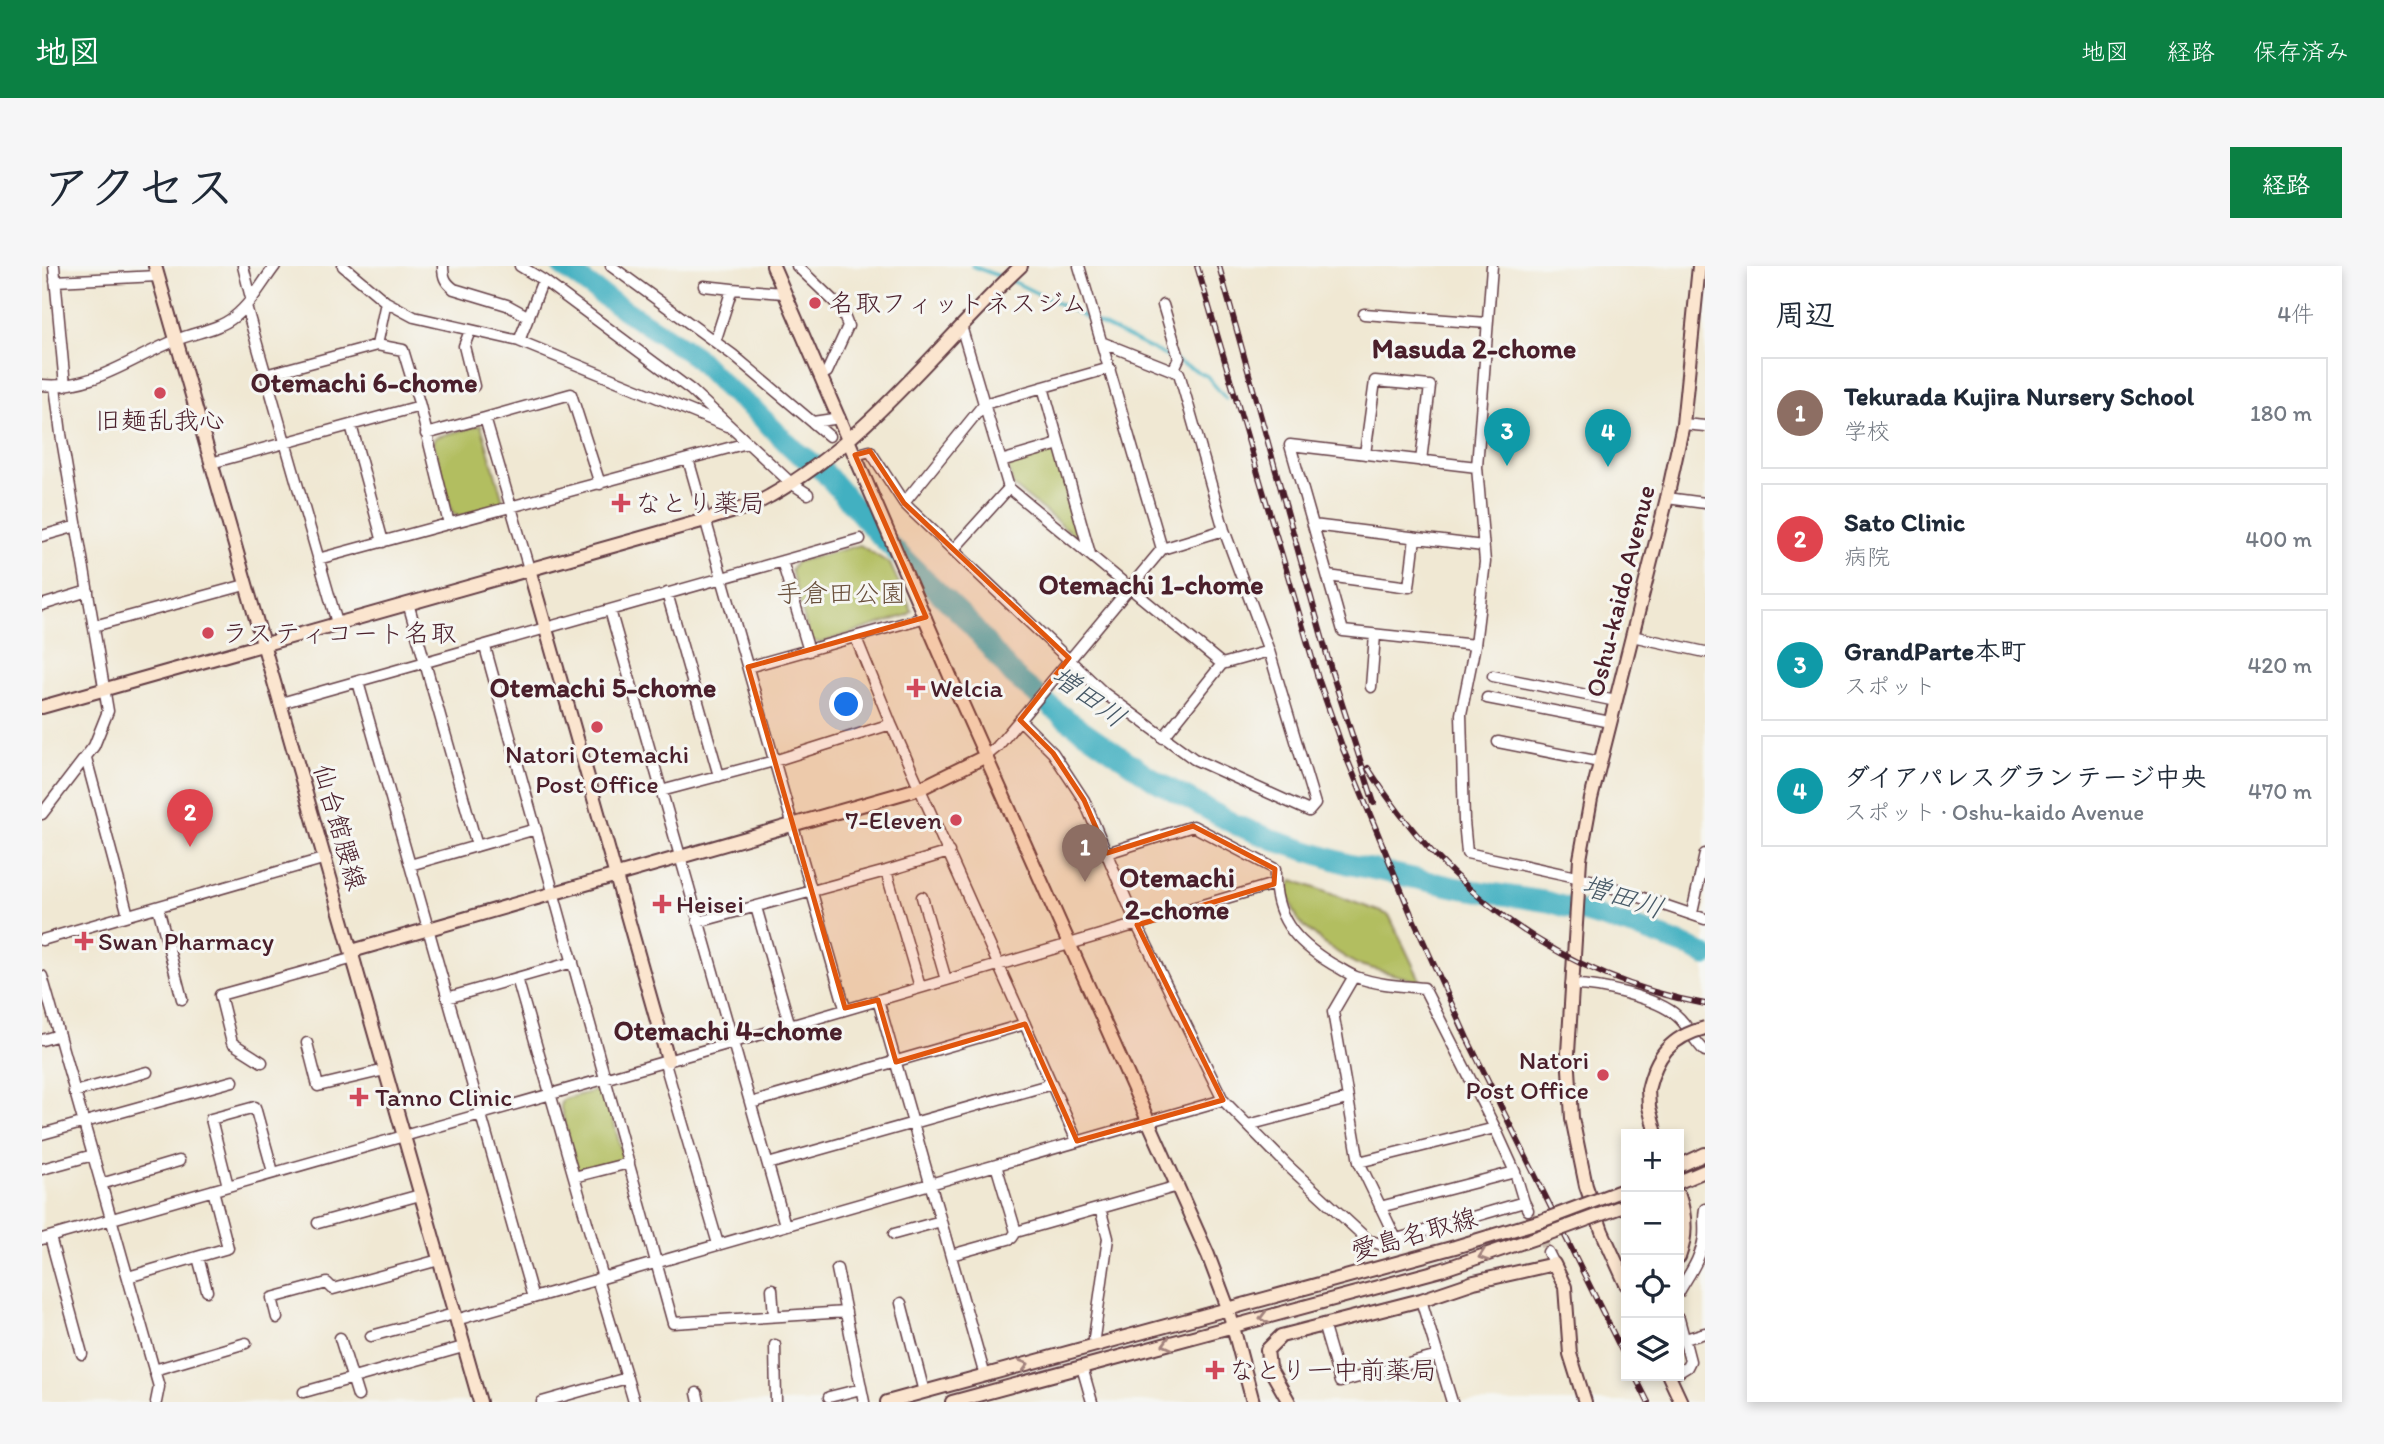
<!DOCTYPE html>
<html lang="ja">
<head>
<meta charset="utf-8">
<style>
	:root { --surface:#fff; --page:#f6f6f7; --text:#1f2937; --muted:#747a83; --line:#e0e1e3; --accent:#0b8043 }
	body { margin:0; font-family:Itim,"Klee One",sans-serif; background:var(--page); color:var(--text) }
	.controls { position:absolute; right:21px; bottom:21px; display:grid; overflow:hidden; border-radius:0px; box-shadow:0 4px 10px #0003 }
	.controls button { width:63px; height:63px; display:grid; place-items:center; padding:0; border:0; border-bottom:2px solid var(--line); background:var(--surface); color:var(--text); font:35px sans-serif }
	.you { position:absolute; left:805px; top:439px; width:24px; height:24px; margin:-18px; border:5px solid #fff; border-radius:50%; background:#1a73e8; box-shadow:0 0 0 10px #1a73e833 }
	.badge { display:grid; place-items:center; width:46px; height:46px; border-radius:50%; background:var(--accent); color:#fff; font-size:23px; font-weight:700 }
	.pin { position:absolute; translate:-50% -58px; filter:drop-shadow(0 2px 4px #0008) }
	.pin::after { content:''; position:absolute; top:37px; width:24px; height:21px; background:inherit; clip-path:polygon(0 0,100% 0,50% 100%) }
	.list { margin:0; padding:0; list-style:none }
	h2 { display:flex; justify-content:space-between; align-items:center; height:91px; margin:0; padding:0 28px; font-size:30px }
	h2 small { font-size:23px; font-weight:400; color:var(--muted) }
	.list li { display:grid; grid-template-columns:46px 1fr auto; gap:21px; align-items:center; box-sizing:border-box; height:112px; margin:0 14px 14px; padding:0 14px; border:2px solid var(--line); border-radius:0px }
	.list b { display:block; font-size:26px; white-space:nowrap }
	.list p { margin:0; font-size:23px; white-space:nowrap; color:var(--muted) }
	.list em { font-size:23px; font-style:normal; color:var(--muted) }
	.icon { flex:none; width:38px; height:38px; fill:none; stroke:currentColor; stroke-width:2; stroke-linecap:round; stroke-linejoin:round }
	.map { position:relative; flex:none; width:1663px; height:1136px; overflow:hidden; border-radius:0px }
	header { display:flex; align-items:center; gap:42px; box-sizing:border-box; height:98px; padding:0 35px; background:var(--accent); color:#fff }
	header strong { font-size:33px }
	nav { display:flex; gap:38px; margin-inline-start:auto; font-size:24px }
	.intro { display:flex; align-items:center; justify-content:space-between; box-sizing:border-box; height:168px; padding:0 42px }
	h1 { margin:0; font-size:49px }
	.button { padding:18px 32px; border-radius:0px; background:var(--accent); color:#fff; font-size:24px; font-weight:700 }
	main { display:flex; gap:42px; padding:0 42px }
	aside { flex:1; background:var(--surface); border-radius:0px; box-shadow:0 4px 10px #0003 }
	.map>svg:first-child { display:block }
	.green { fill:#b2be60; stroke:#7e6e46; stroke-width:2 }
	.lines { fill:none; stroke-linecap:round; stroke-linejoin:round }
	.stream { stroke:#43b0c1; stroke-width:3.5 }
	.river { stroke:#43b0c1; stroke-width:21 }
	.street-tunnel { stroke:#cfc0b1; stroke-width:10; stroke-dasharray:10 5; stroke-linecap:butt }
	.street-casing { stroke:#633d44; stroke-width:13 }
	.secondary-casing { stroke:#633d44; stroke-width:16 }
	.street { stroke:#fff; stroke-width:10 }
	.secondary { stroke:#fbe5cf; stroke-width:12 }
	.rail-casing { stroke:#4a1f2b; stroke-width:6 }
	.rail { stroke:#f6f6f2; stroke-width:3.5; stroke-dasharray:10; stroke-linecap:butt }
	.secondary-bridge-casing { stroke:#633d44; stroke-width:16; stroke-linecap:butt }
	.secondary-bridge { stroke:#fbe5cf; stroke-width:12 }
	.oneway { stroke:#a2827d }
	.marked { fill:#e0560e; fill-opacity:0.2; stroke:#e0560e; stroke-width:5; stroke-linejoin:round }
	.poi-dot { fill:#d1495b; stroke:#f6f6f2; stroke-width:2.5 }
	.labels { text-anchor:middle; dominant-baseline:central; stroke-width:6; stroke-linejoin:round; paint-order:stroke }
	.poi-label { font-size:26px; fill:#4a1f2b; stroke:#f6f6f2; text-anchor:start }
	.street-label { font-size:26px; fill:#4a1f2b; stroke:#f6f6f2 }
	.park-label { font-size:26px; fill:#694f3b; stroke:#f6f6f2 }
	.neighbourhood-label { font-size:28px; font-weight:bold; fill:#4a1f2b; stroke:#f6f6f2 }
	.water-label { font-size:28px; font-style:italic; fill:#475967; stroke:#f6f6f2 }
</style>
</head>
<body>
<header>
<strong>地図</strong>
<nav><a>地図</a><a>経路</a><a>保存済み</a></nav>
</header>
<div class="intro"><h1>アクセス</h1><a class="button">経路</a></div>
<main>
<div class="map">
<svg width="1663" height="1136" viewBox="0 0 1663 1136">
	<rect width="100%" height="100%" fill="#f6f6f2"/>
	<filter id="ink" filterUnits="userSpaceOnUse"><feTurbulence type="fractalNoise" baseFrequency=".0143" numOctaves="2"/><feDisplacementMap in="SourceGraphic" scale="14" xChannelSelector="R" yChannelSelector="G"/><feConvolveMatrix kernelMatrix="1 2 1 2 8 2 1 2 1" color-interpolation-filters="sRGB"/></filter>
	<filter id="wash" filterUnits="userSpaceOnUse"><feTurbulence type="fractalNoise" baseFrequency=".00686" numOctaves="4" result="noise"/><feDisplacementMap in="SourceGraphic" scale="28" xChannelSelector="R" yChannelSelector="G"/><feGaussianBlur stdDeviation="1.57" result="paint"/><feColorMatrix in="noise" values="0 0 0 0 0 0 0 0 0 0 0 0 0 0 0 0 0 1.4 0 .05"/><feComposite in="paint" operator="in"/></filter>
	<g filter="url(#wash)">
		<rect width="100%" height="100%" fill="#f0e8d3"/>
		<path class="green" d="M 439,159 L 461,234 L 457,241 L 417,251 L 410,247 L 391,175 L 394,171 Z
			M 1009,185 L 1016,188 L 1037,265 L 1032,269 L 971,220 L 966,201 L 969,195 Z
			M 818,279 L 848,298 L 870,345 L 866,349 L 778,377 L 768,374 L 749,304 L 754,296 Z
			M 1251,614 L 1347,649 L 1379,716 L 1314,698 L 1284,679 L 1257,656 L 1244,625 Z
			M 556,824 L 564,827 L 581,891 L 579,896 L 540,906 L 535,903 L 518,839 L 521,833 Z"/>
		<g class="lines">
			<path class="stream" d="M 930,0 L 970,15 L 1165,110 L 1184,133"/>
			<path class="river" d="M 520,0 L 560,29 L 653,90 L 684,122 L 713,145 L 752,184 L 782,206 L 836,268 L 924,353 L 971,409 L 1020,450 L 1114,515 L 1194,559 L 1237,576 L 1306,598 L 1417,622 L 1507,636 L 1601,664 L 1649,682 L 1663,690"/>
		</g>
	</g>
	<g filter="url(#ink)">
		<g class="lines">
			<path class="street-tunnel" d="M 1486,944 L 1506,986"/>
			<defs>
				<path id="street" d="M 12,0 L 23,120
					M 201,0 L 209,32
					M 301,0 L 344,36 L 335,79 L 361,84 L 378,140 L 407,258
					M 401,0 C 401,11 403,16 412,23 L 465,39 L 487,51
					M 478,0 L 501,14 L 649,124 L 749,217 L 766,228
					M 569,0 L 691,89 L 787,170
					M 755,0 L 799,42 L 806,60 L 785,106 L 778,109
					M 1450,0 L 1435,201 L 1443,296 L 1433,379 L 1419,448 L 1422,555 L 1425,587 L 1548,614 L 1663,653
					M 13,15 L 116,10
					M 662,20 L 690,23
					M 344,36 L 372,51 L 477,75 L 685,160
					M 1121,39 L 1137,92 L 1131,105
					M 204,40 L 295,357
					M 1322,48 L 1445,57
					M 919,60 L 967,222 L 1180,398
					M 428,65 L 422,80 L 432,120
					M 477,75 L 501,14
					M 673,76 L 690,23 L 742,27
					M 223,109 L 335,79
					M 0,119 C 52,124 90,91 137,73 C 155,66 177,63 192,51 C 209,38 220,17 233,0
					M 1001,121 L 1048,288
					M 443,152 L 529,128 L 558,218
					M 771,156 L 798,152
					M 1641,158 L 1663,160
					M 309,159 L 341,276
					M 384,168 L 443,152 L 487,303
					M 1323,188 L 1333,115 L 1388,120 L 1379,195
					M 813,189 L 828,185 L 862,237 L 870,245 L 1062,427 L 1152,493 L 1267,545 L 1273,538 L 1227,385 L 1182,264 L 1137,107 L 1059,76
					M 646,193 L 803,742
					M 959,195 L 1017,178
					M 169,197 L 378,140
					M 1435,201 L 1248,179 L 1271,259 L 1441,280
					M 1625,232 L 1663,237
					M 862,237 L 942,138 L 1068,102
					M 1271,259 L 1301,365 L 1433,379
					M 0,270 L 35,260
					M 1120,283 L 1182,264
					M 911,284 L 967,222
					M 276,293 L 705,177
					M 740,295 L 767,385
					M 1286,310 L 1367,321 L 1373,272
					M 625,327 L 677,510
					M 366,337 L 435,580
					M 0,339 L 46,325
					M 568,344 L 743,959
					M 52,360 L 203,319
					M 1590,370 L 1663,386
					M 814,372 L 849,458 L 1035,875
					M 443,381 L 631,1057 L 804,1046
					M 706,401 L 884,351
					M 1451,410 L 1574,435
					M 316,416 L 491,1032
					M 1329,421 L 1333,369
					M 1445,432 L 1568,456
					M 239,437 L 818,273
					M 978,454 L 1011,487 L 1042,534 L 1095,659 L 1181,834 L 1245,899 L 1326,974 L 1338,978 L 1482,936 L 1486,944
					M 1121,472 L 1180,398 L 1227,385
					M 1456,476 L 1558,496
					M 944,490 L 955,481 L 1120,283 L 1037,0
					M 44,492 L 86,649
					M 619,525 L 732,495 L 849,458
					M 0,548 L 52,480 L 66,445 L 19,168 L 13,120
					M 1065,587 L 1151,560 L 1233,603 C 1231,650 1252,675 1290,698 C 1298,702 1306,708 1314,711 C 1336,719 1359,720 1382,722 L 1453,862 L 1317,896
					M 368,599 L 494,563
					M 844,605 L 878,721
					M 880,631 L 904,714
					M 116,641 L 140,733
					M 714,641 L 748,760
					M 1650,647 L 1663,588
					M 656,656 L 844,605 L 907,586
					M 0,674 L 284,592
					M 0,710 L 117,1121 L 114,1136
					M 1312,710 L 1291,746 L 1317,896 L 1354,973
					M 475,712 L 561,1012
					M 1529,719 C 1555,718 1616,732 1635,750 C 1647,760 1651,775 1663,785
					M 405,732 L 531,696
					M 836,734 L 943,1110
					M 0,774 L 17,769
					M 265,777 L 276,820 L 343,804
					M 626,794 L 624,801 L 676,978
					M 220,796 L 190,777 L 178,729 L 312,692
					M 32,826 L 105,806
					M 709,837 L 983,758
					M 1206,859 L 1305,833
					M 1453,862 L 1473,906 L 1482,936
					M 0,868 L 191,815
					M 726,898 L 1010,818
					M 954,899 L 974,966 L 1136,920
					M 0,903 L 51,889
					M 532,911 L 587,897
					M 59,918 L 137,895
					M 186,920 L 169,853 L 213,841 L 231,906
					M 1338,941 L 1473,906
					M 276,957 L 378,929
					M 852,968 L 899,955
					M 8,971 L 40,1088
					M 0,973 L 748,760 L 1232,618
					M 1506,986 L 1512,998
					M 909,989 L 970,972 L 974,966
					M 156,991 L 165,1025
					M 795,1003 L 822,1136
					M 86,1011 L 186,982 L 171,924
					M 730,1023 L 732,1050
					M 1637,1026 C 1647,1008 1659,993 1662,971 C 1663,961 1661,952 1663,943
					M 1379,1034 L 1410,1136
					M 859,1037 L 882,1126
					M 235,1052 L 230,1032 L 285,1017 L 291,1023 L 397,994
					M 1637,1053 L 1648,1095 L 1645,1101 L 1637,1106
					M 414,1054 L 1181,834
					M 1281,1058 L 1298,1116 L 1396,1090
					M 329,1070 L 412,1048
					M 298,1072 L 316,1130
					M 1643,1073 L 1663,1067
					M 733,1079 L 734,1136
					M 1054,1080 L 1052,1072 L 1066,972 L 1058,942
					M 1040,1101 L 1050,1136
					M 112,1104 L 204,1077
					M 585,1112 L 592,1136
					M 262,1126 L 421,1081
					M 655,1127 L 657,1136
					M 787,1131 L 819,1123
					M 500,1136 L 585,1112 L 555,1013"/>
				<path id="secondary" d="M 113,0 L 438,1136
					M 731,0 L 911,417 L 1166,989 L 1186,1042 L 1211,1136
					M 487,303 L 626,794
					M 0,441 L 663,254 C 684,247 708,242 728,230 C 827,174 897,77 979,0
					M 310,685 L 879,522 L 944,490
					M 1606,824 L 1607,841 L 1614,868
					M 1637,900 L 1663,888
					M 1637,916 L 1663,905
					M 1637,930 C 1644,950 1645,970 1637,991
					M 1584,1018 L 1560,965 L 1544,920 L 1530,852 L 1526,787 L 1538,593 L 1549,533 L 1625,232 L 1641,158 L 1657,0
					M 1627,1110 L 1639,1136
					M 845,1136 L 1413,981 L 1499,955
					M 910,1136 L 1399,1004 L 1505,968
					M 1247,1136 L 1227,1101 L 1225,1084 L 1239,1070 L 1379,1034 L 1432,1016 L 1512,998 L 1523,1021 L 1528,1088 L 1543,1136"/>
			</defs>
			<use href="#street" class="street-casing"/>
			<use href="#secondary" class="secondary-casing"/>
			<use href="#street" class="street"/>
			<use href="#secondary" class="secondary"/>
			<defs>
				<path id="rail" d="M 1155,0 L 1276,412 L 1301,483 L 1369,648 L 1425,772 L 1584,1093
					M 1177,0 L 1290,407 L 1332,537
					M 1326,502 C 1405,626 1518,711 1663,738
					M 1593,1110 L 1606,1136"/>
			</defs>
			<use href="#rail" class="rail-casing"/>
			<use href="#rail" class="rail"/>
			<defs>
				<path id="secondary-bridge" d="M 1606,824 C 1614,790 1628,771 1663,762
					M 1499,955 L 1584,923
					M 1505,968 L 1584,939"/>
			</defs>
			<use href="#secondary-bridge" class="secondary-bridge-casing"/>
			<use href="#secondary-bridge" class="secondary-bridge"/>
		</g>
		<defs><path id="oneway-chevron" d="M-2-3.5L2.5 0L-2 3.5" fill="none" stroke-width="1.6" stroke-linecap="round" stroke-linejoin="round" transform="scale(1.75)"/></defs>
		<g class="oneway">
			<use href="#oneway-chevron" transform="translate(1441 990) rotate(161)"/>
			<use href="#oneway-chevron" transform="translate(1222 1052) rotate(165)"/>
			<use href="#oneway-chevron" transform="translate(1125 1078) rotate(165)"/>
			<use href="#oneway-chevron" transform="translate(982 1099) rotate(-16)"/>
		</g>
	</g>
	<path class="marked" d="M 828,185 L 862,237 L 1027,392 L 978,454 L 1011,487 L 1042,534 L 1065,587 L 1151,560 L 1233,603 L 1232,618 L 1095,659 L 1181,834 L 1035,875 L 983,758 L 854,796 L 836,734 L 803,742 L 706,401 L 884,351 L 813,189 Z"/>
	<g class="poi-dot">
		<circle cx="773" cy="37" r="7"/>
		<circle cx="118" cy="127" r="7"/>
		<path d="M575.5 226.5h7v7h7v7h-7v7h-7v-7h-7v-7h7z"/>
		<circle cx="166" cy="367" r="7"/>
		<path d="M870.5 411.5h7v7h7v7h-7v7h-7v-7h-7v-7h7z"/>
		<circle cx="555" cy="461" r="7"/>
		<circle cx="914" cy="554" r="7"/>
		<path d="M616.5 627.5h7v7h7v7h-7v7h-7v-7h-7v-7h7z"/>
		<path d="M38.5 664.5h7v7h7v7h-7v7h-7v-7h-7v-7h7z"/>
		<circle cx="1561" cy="809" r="7"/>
		<path d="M313.5 820.5h7v7h7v7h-7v7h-7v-7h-7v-7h7z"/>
		<path d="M1169.5 1093.5h7v7h7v7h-7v7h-7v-7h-7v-7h7z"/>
	</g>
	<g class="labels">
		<g class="poi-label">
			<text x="787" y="37">名取フィットネスジム</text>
			<text x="118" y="154" text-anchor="middle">旧麺乱我心</text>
			<text x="593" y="237">なとり薬局</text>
			<text x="180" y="367">ラスティコート名取</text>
			<text x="888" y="422">Welcia</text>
			<text x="555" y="488" text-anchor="middle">Natori Otemachi<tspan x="555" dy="30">Post Office</tspan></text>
			<text x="900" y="554" text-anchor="end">7-Eleven</text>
			<text x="634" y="638">Heisei</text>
			<text x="56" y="675">Swan Pharmacy</text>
			<text x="1547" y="794" text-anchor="end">Natori<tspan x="1547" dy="30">Post Office</tspan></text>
			<text x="333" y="831">Tanno Clinic</text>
			<text x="1187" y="1104">なとり一中前薬局</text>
		</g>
		<g class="street-label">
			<text transform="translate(1578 325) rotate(-76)">Oshu-kaido Avenue</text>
			<text transform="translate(298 561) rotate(74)">仙台館腰線</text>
			<text transform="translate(1372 968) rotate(-16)">愛島名取線</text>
		</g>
		<g class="park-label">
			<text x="799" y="327">手倉田公園</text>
		</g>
		<g class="neighbourhood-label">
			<text x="1432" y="82">Masuda 2-chome</text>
			<text x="322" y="116">Otemachi 6-chome</text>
			<text x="1109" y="318">Otemachi 1-chome</text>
			<text x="561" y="421">Otemachi 5-chome</text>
			<text x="1135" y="611">Otemachi<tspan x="1135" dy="32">2-chome</tspan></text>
			<text x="686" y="764">Otemachi 4-chome</text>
		</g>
		<g class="water-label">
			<text transform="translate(1047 430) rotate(36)">増田川</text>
			<text transform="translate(1581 630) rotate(18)">増田川</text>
		</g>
	</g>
</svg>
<div class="controls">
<button>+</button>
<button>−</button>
<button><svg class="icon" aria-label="locate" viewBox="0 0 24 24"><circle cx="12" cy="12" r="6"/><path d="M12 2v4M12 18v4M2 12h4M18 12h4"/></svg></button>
<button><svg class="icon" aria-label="layers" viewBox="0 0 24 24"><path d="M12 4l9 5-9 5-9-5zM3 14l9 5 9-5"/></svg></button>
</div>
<div class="you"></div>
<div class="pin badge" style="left:1043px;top:616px;background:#8d6e63">1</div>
<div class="pin badge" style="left:148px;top:581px;background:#e0444e">2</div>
<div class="pin badge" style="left:1465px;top:200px;background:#0f9aa8">3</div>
<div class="pin badge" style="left:1566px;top:201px;background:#0f9aa8">4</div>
</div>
<aside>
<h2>周辺<small>4件</small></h2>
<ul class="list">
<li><span class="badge" style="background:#8d6e63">1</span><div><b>Tekurada Kujira Nursery School</b><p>学校</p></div><em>180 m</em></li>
<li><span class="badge" style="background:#e0444e">2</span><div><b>Sato Clinic</b><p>病院</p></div><em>400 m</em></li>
<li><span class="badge" style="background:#0f9aa8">3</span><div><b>GrandParte本町</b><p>スポット</p></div><em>420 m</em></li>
<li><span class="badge" style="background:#0f9aa8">4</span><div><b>ダイアパレスグランテージ中央</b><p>スポット · Oshu-kaido Avenue</p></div><em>470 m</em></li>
</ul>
</aside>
</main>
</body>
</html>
